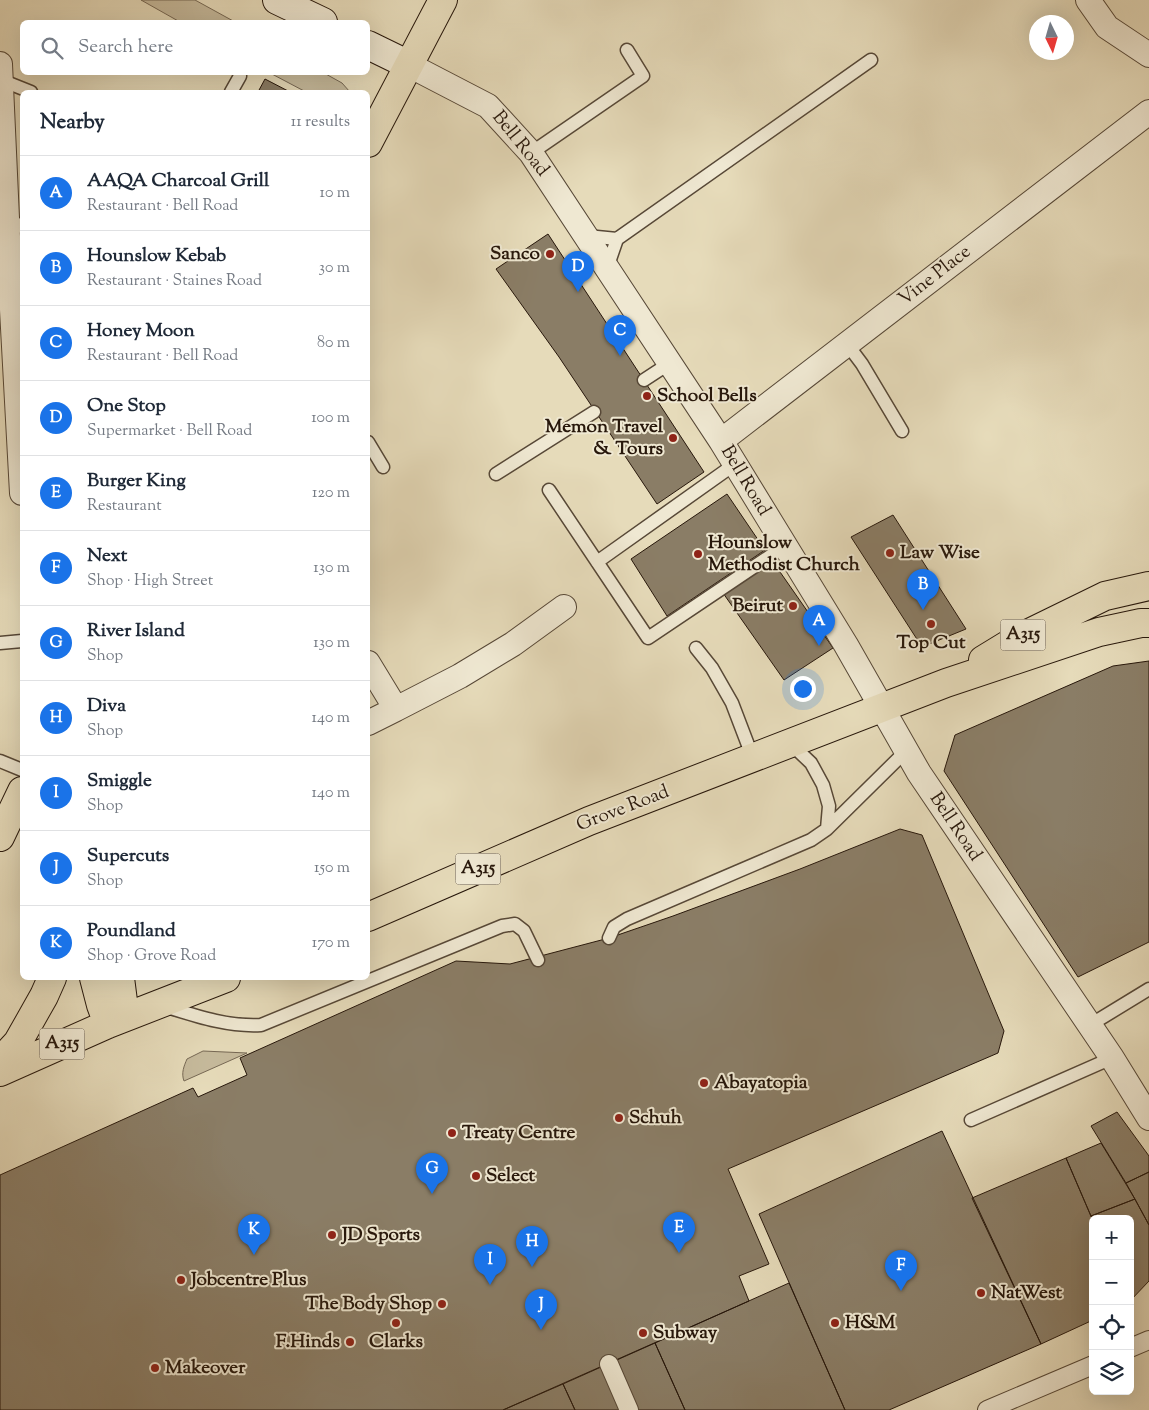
<!DOCTYPE html>
<html lang="en">
<head>
<meta charset="utf-8">
<style>
	:root { --surface:#fff; --page:#f2f2f3; --text:#1f2937; --muted:#747a83; --line:#e0e1e3; --accent:#1a73e8 }
	body { margin:0; font-family:"Sorts Mill Goudy",serif; background:var(--page); color:var(--text) }
	.controls { position:absolute; right:15px; bottom:15px; display:grid; overflow:hidden; border-radius:8px; box-shadow:0 5px 20px #0002 }
	.controls button { width:45px; height:45px; display:grid; place-items:center; padding:0; border:0; border-bottom:1px solid var(--line); background:var(--surface); color:var(--text); font:25px sans-serif }
	.compass { position:absolute; left:1029px; top:15px; width:45px; height:45px; border-radius:50%; background:var(--surface); box-shadow:0 5px 20px #0002; rotate:175deg }
	.you { position:absolute; left:802px; top:688px; width:18px; height:18px; margin:-12px; border:4px solid #fff; border-radius:50%; background:#1a73e8; box-shadow:0 0 0 8px #1a73e833 }
	.badge { display:grid; place-items:center; width:32px; height:32px; border-radius:50%; background:var(--accent); color:#fff; font-size:16px; font-weight:700 }
	.pin { position:absolute; translate:-50% -41px; filter:drop-shadow(0 1px 2px #0008) }
	.pin::after { content:''; position:absolute; top:26px; width:18px; height:15px; background:inherit; clip-path:polygon(0 0,100% 0,50% 100%) }
	.list { margin:0; padding:0; list-style:none }
	h2 { display:flex; justify-content:space-between; align-items:center; height:65px; margin:0; padding:0 20px; font-size:21px }
	h2 small { font-size:16px; font-weight:400; color:var(--muted) }
	.list li { display:grid; grid-template-columns:32px 1fr auto; gap:15px; align-items:center; box-sizing:border-box; height:75px; padding:0 20px; border-top:1px solid var(--line) }
	.list b { display:block; font-size:19px; white-space:nowrap }
	.list p { margin:0; font-size:16px; white-space:nowrap; color:var(--muted) }
	.list em { font-size:16px; font-style:normal; color:var(--muted) }
	.icon { flex:none; width:28px; height:28px; fill:none; stroke:currentColor; stroke-width:2; stroke-linecap:round; stroke-linejoin:round }
	.map { position:relative; flex:none; width:1149px; height:1410px; overflow:hidden }
	.search { position:absolute; background:var(--surface); box-shadow:0 5px 20px #0002; left:20px; top:20px; width:350px; height:55px; display:flex; align-items:center; gap:12px; box-sizing:border-box; padding:0 18px; border-radius:8px; color:var(--muted); font-size:19px }
	.panel { position:absolute; background:var(--surface); box-shadow:0 5px 20px #0002; left:20px; top:90px; width:350px; height:890px; border-radius:8px }
	.map>svg:first-child { display:block }
	.green { fill:#c6ba9c; stroke:#766854 }
	.building { fill:#8a7d66; stroke:#27170b }
	.lines { fill:none; stroke-linecap:round; stroke-linejoin:round }
	.service-casing { stroke:#574837; stroke-width:15 }
	.pedestrian-casing { stroke:#574837; stroke-width:20 }
	.minor-casing { stroke:#574837; stroke-width:26 }
	.secondary-casing { stroke:#27170b; stroke-width:30 }
	.primary-casing { stroke:#27170b; stroke-width:30 }
	.service { stroke:#efe8d2; stroke-width:12 }
	.pedestrian { stroke:#efe8d2; stroke-width:18 }
	.minor { stroke:#efe8d2; stroke-width:24 }
	.secondary { stroke:#efe8d2; stroke-width:28 }
	.primary { stroke:#e6dbba; stroke-width:28 }
	.poi-dot { fill:#8f2418; stroke:#efe8d2; stroke-width:2 }
	.labels { text-anchor:middle; dominant-baseline:central; stroke-width:4; stroke-linejoin:round; paint-order:stroke }
	.shield { fill:#efe8d2; stroke:#635647; stroke-width:1 }
	.shield-label { font-size:18px; font-weight:bold; fill:#27170b }
	.street-label { font-size:19px; fill:#27170b; stroke:#efe8d2 }
	.poi-label { font-size:19px; font-weight:bold; fill:#27170b; stroke:#efe8d2; text-anchor:start }
</style>
</head>
<body>
<div class="map">
<svg width="1149" height="1410" viewBox="0 0 1149 1410">
	<rect width="100%" height="100%" fill="#e6dbba"/>
	<filter id="stains"><feTurbulence type="fractalNoise" baseFrequency=".004" numOctaves="4"/><feColorMatrix values="0 0 0 0 .2 0 0 0 0 .09 0 0 0 0 .02 0 0 0 .5 -.17"/></filter>
	<radialGradient id="worn" r=".72"><stop offset=".6" stop-color="#630" stop-opacity="0"/><stop offset="1" stop-color="#630" stop-opacity=".3"/></radialGradient>
	<path class="green" d="M 141,0 L 195,0 L 235,22 L 180,22 Z
		M 270,73 L 324,73 L 342,83 L 350,92 L 306,92 Z
		M 203,1051 L 247,1053 L 184,1081 C 181,1073 184,1066 187,1059 Z"/>
	<path class="building" d="M 265,79 L 290,92 L 258,92 Z
		M 548,234 L 704,472 L 657,504 L 559,357 L 496,269 Z
		M 727,494 L 765,550 L 667,616 L 631,559 Z
		M 893,515 L 966,629 L 922,647 L 851,537 Z
		M 771,559 L 833,648 L 784,680 L 723,593 Z
		M 1149,661 L 1149,942 L 1078,977 L 944,771 L 955,735 L 1113,666 Z
		M 900,829 L 922,835 L 1004,1031 L 998,1053 L 728,1169 L 769,1264 L 739,1276 L 749,1301 L 503,1410 L 0,1410 L 0,1175 L 193,1088 L 198,1097 L 247,1075 L 240,1058 L 456,961 L 510,964 L 609,938 L 673,916 L 800,869 Z
		M 1117,1112 L 1149,1156 L 1149,1172 L 1126,1183 L 1091,1126 Z
		M 942,1131 L 1041,1344 L 889,1410 L 845,1410 L 759,1214 Z
		M 1101,1143 L 1135,1199 L 1091,1216 L 1066,1158 Z
		M 1066,1158 L 1093,1221 L 1093,1320 L 1041,1344 L 972,1198 Z
		M 1149,1172 L 1149,1225 L 1126,1183 Z
		M 1135,1199 L 1149,1225 L 1149,1281 L 1130,1301 L 1130,1219 L 1093,1219 L 1093,1221 L 1091,1216 Z
		M 789,1283 L 845,1410 L 685,1410 L 655,1343 Z
		M 655,1343 L 685,1410 L 575,1410 L 563,1384 Z
		M 563,1384 L 575,1410 L 503,1410 Z"/>
	<g class="lines">
		<defs>
			<path id="service" d="M 1,80 L 31,92
				M 231,92 L 240,76
				M 531,153 L 643,76 L 627,50
				M 7,218 L 22,227
				M 587,236 L 617,239
				M 607,268 L 617,239 L 871,60
				M 847,344 L 862,364 L 902,431
				M 644,380 L 670,363
				M 368,442 L 383,467
				M 496,474 L 594,412
				M 549,490 L 648,638 L 785,546
				M 597,562 L 735,464
				M 0,643 L 22,641
				M 696,648 L 712,668 L 732,703 L 753,758
				M 791,744 L 811,763 L 823,785 L 829,806 L 827,829
				M 0,761 L 22,770
				M 609,938 L 614,927 L 627,919 L 811,840 L 827,829 L 906,751
				M 164,1006 C 196,1016 228,1027 261,1025 L 502,926 L 515,924 L 524,931 L 538,960
				M 1090,1025 L 1149,989
				M 971,1120 L 1112,1058"/>
			<path id="pedestrian" d="M 1130,1348 L 1149,1340
				M 609,1364 L 629,1410
				M 987,1410 L 1093,1365"/>
			<path id="minor" d="M 1088,0 L 1107,27 L 1149,55
				M 0,64 L 7,218 L 22,493
				M 409,65 L 488,106 L 531,153 L 721,441 L 846,645 L 919,773 L 1112,1058 L 1149,1118
				M 721,441 L 1149,112
				M 368,663 L 396,709 L 368,723
				M 396,709 L 460,676 L 513,644 L 564,607"/>
			<path id="secondary" d="M 277,0 L 323,22
				M 368,45 L 409,65"/>
			<path id="primary" d="M 368,143 L 443,0
				M 983,660 L 1019,638 L 1105,596 L 1149,586
				M 0,837 L 22,791
				M 368,917 L 589,821 L 946,683 L 1099,632 L 1141,623 L 1149,623
				M 94,978 L 101,1005 L 108,1024
				M 120,978 L 125,1017
				M 0,1062 L 18,1042 L 44,996 L 52,978
				M 0,1072 L 108,1024 L 226,978"/>
		</defs>
		<use href="#service" class="service-casing"/>
		<use href="#pedestrian" class="pedestrian-casing"/>
		<use href="#minor" class="minor-casing"/>
		<use href="#secondary" class="secondary-casing"/>
		<use href="#primary" class="primary-casing"/>
		<use href="#service" class="service"/>
		<use href="#pedestrian" class="pedestrian"/>
		<use href="#minor" class="minor"/>
		<use href="#secondary" class="secondary"/>
		<use href="#primary" class="primary"/>
	</g>
	<g class="poi-dot">
		<circle cx="550" cy="254" r="5"/>
		<circle cx="647" cy="396" r="5"/>
		<circle cx="673" cy="438" r="5"/>
		<circle cx="890" cy="553" r="5"/>
		<circle cx="698" cy="554" r="5"/>
		<circle cx="793" cy="606" r="5"/>
		<circle cx="931" cy="624" r="5"/>
		<circle cx="704" cy="1083" r="5"/>
		<circle cx="619" cy="1118" r="5"/>
		<circle cx="452" cy="1133" r="5"/>
		<circle cx="476" cy="1176" r="5"/>
		<circle cx="332" cy="1235" r="5"/>
		<circle cx="181" cy="1280" r="5"/>
		<circle cx="981" cy="1293" r="5"/>
		<circle cx="442" cy="1304" r="5"/>
		<circle cx="396" cy="1323" r="5"/>
		<circle cx="835" cy="1323" r="5"/>
		<circle cx="643" cy="1333" r="5"/>
		<circle cx="350" cy="1342" r="5"/>
		<circle cx="155" cy="1368" r="5"/>
	</g>
	<g class="labels">
		<g class="shield">
			<rect x="1000.5" y="619.5" width="45" height="31" rx="4"/>
			<rect x="455.5" y="853.5" width="45" height="31" rx="4"/>
			<rect x="39.5" y="1028.5" width="45" height="31" rx="4"/>
		</g>
		<g class="shield-label">
			<text x="1023" y="635">A315</text>
			<text x="478" y="869">A315</text>
			<text x="62" y="1044">A315</text>
		</g>
		<g class="street-label">
			<text transform="translate(520 144) rotate(51)">Bell Road</text>
			<text transform="translate(935 276) rotate(-38)">Vine Place</text>
			<text transform="translate(745 481) rotate(59)">Bell Road</text>
			<text transform="translate(623 809) rotate(-21)">Grove Road</text>
			<text transform="translate(955 827) rotate(56)">Bell Road</text>
		</g>
		<g class="poi-label">
			<text x="540" y="254" text-anchor="end">Sanco</text>
			<text x="657" y="396">School Bells</text>
			<text x="663" y="427" text-anchor="end">Memon Travel<tspan x="663" dy="22">&amp; Tours</tspan></text>
			<text x="708" y="543">Hounslow<tspan x="708" dy="22">Methodist Church</tspan></text>
			<text x="900" y="553">Law Wise</text>
			<text x="783" y="606" text-anchor="end">Beirut</text>
			<text x="931" y="643" text-anchor="middle">Top Cut</text>
			<text x="714" y="1083">Abayatopia</text>
			<text x="629" y="1118">Schuh</text>
			<text x="462" y="1133">Treaty Centre</text>
			<text x="486" y="1176">Select</text>
			<text x="342" y="1235">JD Sports</text>
			<text x="191" y="1280">Jobcentre Plus</text>
			<text x="991" y="1293">NatWest</text>
			<text x="432" y="1304" text-anchor="end">The Body Shop</text>
			<text x="845" y="1323">H&amp;M</text>
			<text x="653" y="1333">Subway</text>
			<text x="340" y="1342" text-anchor="end">F.Hinds</text>
			<text x="396" y="1342" text-anchor="middle">Clarks</text>
			<text x="165" y="1368">Makeover</text>
		</g>
	</g>
	<rect width="100%" height="100%" filter="url(#stains)"/>
	<rect width="100%" height="100%" fill="url(#worn)"/>
</svg>
<div class="controls">
<button>+</button>
<button>−</button>
<button><svg class="icon" aria-label="locate" viewBox="0 0 24 24"><circle cx="12" cy="12" r="6"/><path d="M12 2v4M12 18v4M2 12h4M18 12h4"/></svg></button>
<button><svg class="icon" aria-label="layers" viewBox="0 0 24 24"><path d="M12 4l9 5-9 5-9-5zM3 14l9 5 9-5"/></svg></button>
</div>
<svg class="compass" viewBox="-18 -18 36 36"><path d="M0-13l5 13h-10z" fill="#e53935"/><path d="M0 13l5-13h-10z" fill="#747a83"/></svg>
<div class="you"></div>
<div class="pin badge" style="left:819px;top:646px">A</div>
<div class="pin badge" style="left:923px;top:610px">B</div>
<div class="pin badge" style="left:620px;top:356px">C</div>
<div class="pin badge" style="left:578px;top:292px">D</div>
<div class="pin badge" style="left:679px;top:1253px">E</div>
<div class="pin badge" style="left:901px;top:1291px">F</div>
<div class="pin badge" style="left:432px;top:1194px">G</div>
<div class="pin badge" style="left:532px;top:1267px">H</div>
<div class="pin badge" style="left:490px;top:1285px">I</div>
<div class="pin badge" style="left:541px;top:1330px">J</div>
<div class="pin badge" style="left:254px;top:1255px">K</div>
<div class="search"><svg class="icon" aria-label="search" viewBox="0 0 24 24"><circle cx="10" cy="10" r="6"/><path d="M15 15l6 6"/></svg>Search here</div>
<section class="panel">
<h2>Nearby<small>11 results</small></h2>
<ul class="list">
<li><span class="badge">A</span><div><b>AAQA Charcoal Grill</b><p>Restaurant · Bell Road</p></div><em>10 m</em></li>
<li><span class="badge">B</span><div><b>Hounslow Kebab</b><p>Restaurant · Staines Road</p></div><em>30 m</em></li>
<li><span class="badge">C</span><div><b>Honey Moon</b><p>Restaurant · Bell Road</p></div><em>80 m</em></li>
<li><span class="badge">D</span><div><b>One Stop</b><p>Supermarket · Bell Road</p></div><em>100 m</em></li>
<li><span class="badge">E</span><div><b>Burger King</b><p>Restaurant</p></div><em>120 m</em></li>
<li><span class="badge">F</span><div><b>Next</b><p>Shop · High Street</p></div><em>130 m</em></li>
<li><span class="badge">G</span><div><b>River Island</b><p>Shop</p></div><em>130 m</em></li>
<li><span class="badge">H</span><div><b>Diva</b><p>Shop</p></div><em>140 m</em></li>
<li><span class="badge">I</span><div><b>Smiggle</b><p>Shop</p></div><em>140 m</em></li>
<li><span class="badge">J</span><div><b>Supercuts</b><p>Shop</p></div><em>150 m</em></li>
<li><span class="badge">K</span><div><b>Poundland</b><p>Shop · Grove Road</p></div><em>170 m</em></li>
</ul>
</section>
</div>
</body>
</html>
